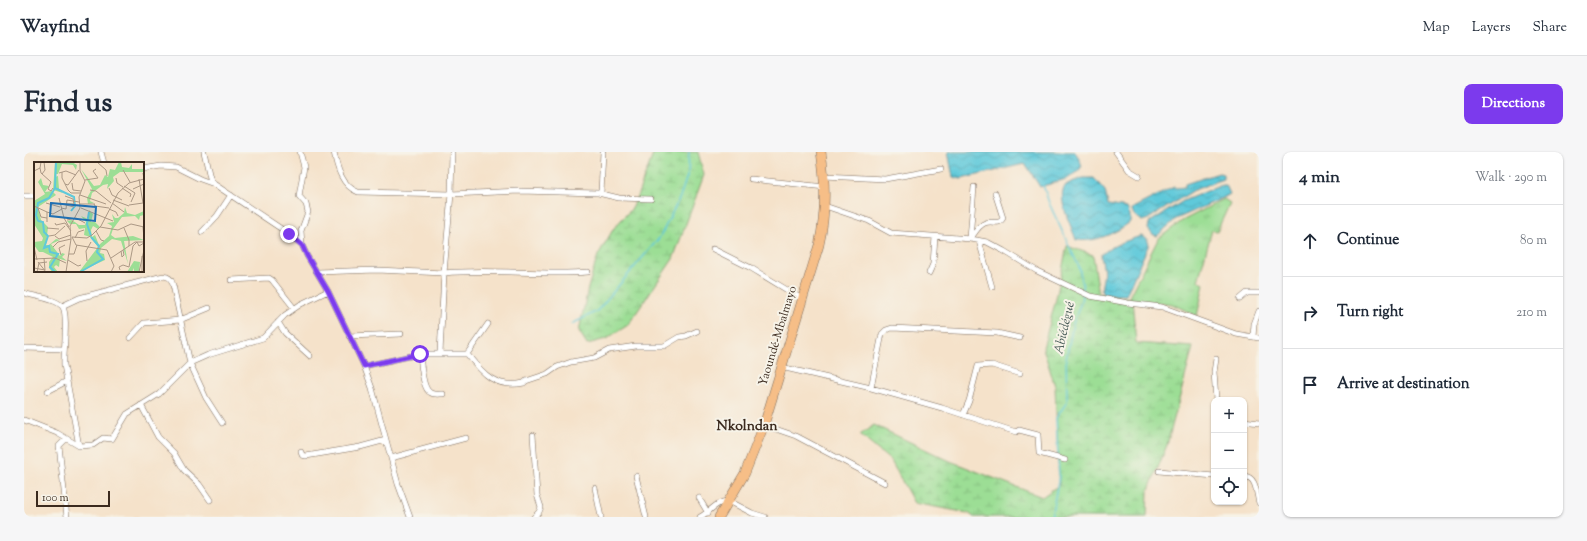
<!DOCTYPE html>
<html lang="en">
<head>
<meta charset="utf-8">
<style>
	:root { --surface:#fff; --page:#f6f6f7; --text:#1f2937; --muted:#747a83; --line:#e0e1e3; --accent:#7c3aed }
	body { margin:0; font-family:"Sorts Mill Goudy",serif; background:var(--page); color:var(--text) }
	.controls { position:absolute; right:12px; bottom:12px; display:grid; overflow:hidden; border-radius:8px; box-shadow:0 1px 3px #0004 }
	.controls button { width:36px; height:36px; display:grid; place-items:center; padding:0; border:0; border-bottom:1px solid var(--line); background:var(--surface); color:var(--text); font:20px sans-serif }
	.scale { position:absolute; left:12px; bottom:10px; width:74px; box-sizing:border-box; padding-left:4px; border:2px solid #3b2a1e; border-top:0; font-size:11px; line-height:14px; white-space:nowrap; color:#3b2a1e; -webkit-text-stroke:3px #f7f3e8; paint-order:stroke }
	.stop { position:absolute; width:12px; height:12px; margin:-9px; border:3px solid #7c3aed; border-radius:50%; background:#fff }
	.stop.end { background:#7c3aed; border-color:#fff; box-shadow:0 1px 4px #0008 }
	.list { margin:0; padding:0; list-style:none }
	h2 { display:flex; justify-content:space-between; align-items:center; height:52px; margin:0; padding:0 16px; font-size:17px }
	h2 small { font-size:13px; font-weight:400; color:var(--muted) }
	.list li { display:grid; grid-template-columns:26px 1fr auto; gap:12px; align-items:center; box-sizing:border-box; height:72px; padding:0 16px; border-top:1px solid var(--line) }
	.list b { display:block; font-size:15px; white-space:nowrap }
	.list em { font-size:13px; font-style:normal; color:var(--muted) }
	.icon { flex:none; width:22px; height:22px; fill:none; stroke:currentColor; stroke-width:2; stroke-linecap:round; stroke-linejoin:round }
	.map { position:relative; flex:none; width:1235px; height:365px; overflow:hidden; border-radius:8px }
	header { display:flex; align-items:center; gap:24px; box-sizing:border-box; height:56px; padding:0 20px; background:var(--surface); border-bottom:1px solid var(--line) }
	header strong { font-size:19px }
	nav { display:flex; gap:22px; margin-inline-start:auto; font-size:14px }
	.intro { display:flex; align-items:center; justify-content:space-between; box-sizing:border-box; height:96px; padding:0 24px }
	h1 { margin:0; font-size:28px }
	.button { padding:10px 18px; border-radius:8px; background:var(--accent); color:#fff; font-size:14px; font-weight:700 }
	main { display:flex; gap:24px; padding:0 24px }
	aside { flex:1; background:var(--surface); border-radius:8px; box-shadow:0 1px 3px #0004 }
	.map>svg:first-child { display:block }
	.grass { fill:url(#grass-tufts); stroke:#6c845a }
	.wetland { fill:url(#wetland-marsh); stroke:#6c845a }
	.water { fill:url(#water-waves); stroke:#4d7a7c }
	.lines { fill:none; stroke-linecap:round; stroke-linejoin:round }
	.stream { stroke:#5fc9da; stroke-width:1.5 }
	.street-casing { stroke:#7c6a5a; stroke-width:6 }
	.highway-casing { stroke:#7c6a5a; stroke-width:10 }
	.street { stroke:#fff; stroke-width:5 }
	.highway { stroke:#f6be87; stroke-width:9 }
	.route { stroke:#7c3aed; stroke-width:5 }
	.labels { text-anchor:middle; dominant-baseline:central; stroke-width:4; stroke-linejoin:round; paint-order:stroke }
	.street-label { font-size:12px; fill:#3b2a1e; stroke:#f7f3e8 }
	.water-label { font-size:13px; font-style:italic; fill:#465a56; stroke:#f7f3e8 }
	.quarter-label { font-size:14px; font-weight:bold; fill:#3b2a1e; stroke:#f7f3e8 }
	.inset-river { fill:none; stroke:#5fc9da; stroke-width:2 }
	.inset-road { fill:none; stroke:#ab9885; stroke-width:1 }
	.view { fill:#1f6fb2; fill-opacity:0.15; stroke:#1f6fb2; stroke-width:2 }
	.inset-edge { fill:none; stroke:#3b2a1e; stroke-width:2 }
</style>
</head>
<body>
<header>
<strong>Wayfind</strong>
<nav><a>Map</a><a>Layers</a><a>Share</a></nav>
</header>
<div class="intro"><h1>Find us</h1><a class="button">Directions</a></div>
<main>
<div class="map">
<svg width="1235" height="365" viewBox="0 0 1235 365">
	<defs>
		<pattern id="grass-tufts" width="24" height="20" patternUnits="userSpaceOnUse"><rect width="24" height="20" fill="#9cde95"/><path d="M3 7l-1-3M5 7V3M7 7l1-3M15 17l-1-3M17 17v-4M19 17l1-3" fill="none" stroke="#87bf80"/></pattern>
		<pattern id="wetland-marsh" width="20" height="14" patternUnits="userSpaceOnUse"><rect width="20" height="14" fill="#9cde95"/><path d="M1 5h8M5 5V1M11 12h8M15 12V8" fill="none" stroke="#87bf80"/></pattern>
		<pattern id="water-waves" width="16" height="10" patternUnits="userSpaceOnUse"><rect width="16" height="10" fill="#5fc9da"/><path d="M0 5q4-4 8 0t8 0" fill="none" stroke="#50a3b0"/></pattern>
	</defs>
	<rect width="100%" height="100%" fill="#f7f3e8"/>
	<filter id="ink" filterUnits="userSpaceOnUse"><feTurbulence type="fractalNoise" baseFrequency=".025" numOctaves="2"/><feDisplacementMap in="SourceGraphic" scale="8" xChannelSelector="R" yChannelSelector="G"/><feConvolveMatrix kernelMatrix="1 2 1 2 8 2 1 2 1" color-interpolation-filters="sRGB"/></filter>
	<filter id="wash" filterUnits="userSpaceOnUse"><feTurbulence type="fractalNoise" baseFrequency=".012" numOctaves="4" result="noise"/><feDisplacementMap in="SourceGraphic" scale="16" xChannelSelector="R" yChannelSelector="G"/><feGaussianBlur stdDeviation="0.9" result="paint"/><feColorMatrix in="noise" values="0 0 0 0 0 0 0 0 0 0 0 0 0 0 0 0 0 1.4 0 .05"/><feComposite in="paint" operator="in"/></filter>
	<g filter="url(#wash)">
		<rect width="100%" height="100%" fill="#f5e2ca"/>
		<path class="grass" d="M 1200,47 L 1206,51 L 1193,79 L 1188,78 L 1174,129 L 1180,132 L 1173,164 L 1148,152 L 1104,147 L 1134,87 L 1158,69 Z"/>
		<path class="wetland" d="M 630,0 L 674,0 L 680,23 L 649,107 L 604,173 L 582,187 L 563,192 L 555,179 L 564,136 L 574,103 L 590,76 L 609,55 Z
			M 1043,94 L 1069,103 L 1075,142 L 1084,144 L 1108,147 L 1112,191 L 1169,195 L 1143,293 L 1124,340 L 1123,365 L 950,365 L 944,361 L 890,351 L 867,309 L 836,283 L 850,273 L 926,309 L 1018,345 L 1035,333 L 1031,234 L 1019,196 L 1032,147 Z"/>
		<path class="water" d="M 924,0 L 1051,0 L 1055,6 L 1058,14 C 1051,28 1029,30 1016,35 L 1003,14 L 1000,12 L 937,27 L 929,25 Z
			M 1195,21 L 1199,22 L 1199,27 L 1170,38 L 1124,67 L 1118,69 L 1110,63 L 1108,58 L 1109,56 L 1144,38 L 1150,35 L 1152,36 L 1161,35 L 1161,32 Z
			M 1059,26 L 1070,26 L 1081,39 L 1084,53 L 1103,56 L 1106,63 L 1106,70 C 1092,81 1071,91 1052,88 C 1048,75 1031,44 1042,33 C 1046,30 1054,28 1059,26 Z
			M 1198,33 L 1202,33 L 1206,42 L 1201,45 L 1152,67 L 1133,84 L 1128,82 L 1124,77 L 1125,71 L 1129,68 L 1159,49 Z
			M 1117,84 L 1123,87 L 1125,92 L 1102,143 L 1082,143 L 1078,141 C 1077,135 1078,133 1079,127 C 1081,119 1078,111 1077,103 C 1088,93 1102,89 1117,84 Z"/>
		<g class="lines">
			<path class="stream" d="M 1019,33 L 1025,51 L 1055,115 L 1059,135 L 1057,150 L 1049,172 L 1042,207 L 1043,250 L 1032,266 L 1035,325 L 1027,365
				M 548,172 L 573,159 L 636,85 L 656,45 L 664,21 L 665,0"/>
		</g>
	</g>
	<g filter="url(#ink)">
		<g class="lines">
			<defs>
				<path id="street" d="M 77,0 L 80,11
					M 180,0 L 186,26 L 190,32
					M 276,0 L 280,15 L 275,44 L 282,52 L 284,60 L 277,79 L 278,93 L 283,104 L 304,139 L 340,214 L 348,236 L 374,332 L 386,365
					M 310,0 C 313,16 318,34 334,40 L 427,42 L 495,39 L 574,41 L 595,46 L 627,47
					M 1092,0 L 1105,18 L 1115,24
					M 119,17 L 137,14 L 152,15 L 176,27 L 190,32 L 265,82 L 278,93
					M 800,24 L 861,27 L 917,17
					M 727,27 L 801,35
					M 577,41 L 579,0
					M 0,44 L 11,44
					M 801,54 L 845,69 L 867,81 L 947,87 L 963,90 L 980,99 L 1013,119 L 1066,144 L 1104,151 L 1138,155 L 1212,182 L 1235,186
					M 178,80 L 193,64 L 207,43
					M 946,87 C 950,82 955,73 961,71 C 968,68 975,74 979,66 L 971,41
					M 946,87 L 950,35
					M 955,89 L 968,135
					M 689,97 L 727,116 L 778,147
					M 293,120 L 353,118 L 420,121 L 427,42 L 428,0
					M 905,121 L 909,112 L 911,85
					M 207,128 L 245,126 L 248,128 L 270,156
					M 0,141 C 11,145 30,146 38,154 C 45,161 39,201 40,213 L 55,294
					M 1216,147 L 1223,141 L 1235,141
					M 38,154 L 55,146 L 135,125 C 143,123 147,125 149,133 L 166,211 L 182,246 L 198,271
					M 254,170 L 261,181 L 286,204
					M 325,184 L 377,182
					M 1229,185 L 1230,172 L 1235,159
					M 106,186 L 120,171 L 156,168 L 185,156
					M 0,196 L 40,197
					M 416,201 L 420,121 C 468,116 517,124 564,120
					M 396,202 C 397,210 398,238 407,241 C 410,243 416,242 419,242
					M 443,202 L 464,172
					M 1192,207 L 1190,220 L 1192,248
					M 340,214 L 396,202 L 443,202 C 459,222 472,237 500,231 L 502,229 L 523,222 L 533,215 L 547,210 L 570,206 L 585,198 L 612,194 L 640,194 L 655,185 L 662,184 L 673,179
					M 757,215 L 847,236 L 918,256 L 992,280 L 995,278 L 1014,283 L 1015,301 L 1041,308
					M 847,236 L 858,182 L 862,178 L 868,176 L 973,181 L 996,186
					M 24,239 L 43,229
					M 117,253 L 134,285 L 150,301 L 160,318 L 175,332 L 186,348
					M 939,263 L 945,249 L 954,214 L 968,213 L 996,222
					M 0,268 L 33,281 L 55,294 L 69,293 L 79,286 L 88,287 L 103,262 L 135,242 L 166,211 L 184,203 L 239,186 L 261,163 L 277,152 L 304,139
					M 1220,269 L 1235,271
					M 740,273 L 772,284 L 861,331
					M 509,283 L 513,343 L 517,355 L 515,360 L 510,365
					M 42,287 L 35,294 L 43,365
					M 277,300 L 278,303 L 282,304 L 336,295 L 362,288
					M 367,306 L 442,286
					M 1135,319 L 1190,324
					M 612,324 L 622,365
					M 1220,324 C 1233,325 1232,341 1235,351
					M 571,336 L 577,365
					M 675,346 L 684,361
					M 676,365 C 686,360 694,348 705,349 L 728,361 L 741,365"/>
				<path id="highway" d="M 695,365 L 721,321 L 740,273 L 795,93 C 802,62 802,32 797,0"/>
			</defs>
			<use href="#street" class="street-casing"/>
			<use href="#highway" class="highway-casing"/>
			<use href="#street" class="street"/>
			<use href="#highway" class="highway"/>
		</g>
	</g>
	<g class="lines" filter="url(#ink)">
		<path class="route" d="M 265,82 L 278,93 L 283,104 L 304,139 L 340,214 L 396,202"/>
	</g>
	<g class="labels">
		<g class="street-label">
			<text transform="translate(754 184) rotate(-73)">Yaoundé-Mbalmayo</text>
		</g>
		<g class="water-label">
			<text transform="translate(1041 176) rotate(-77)">Abiédégué</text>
		</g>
		<g class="quarter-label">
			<text x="723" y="275">Nkolndan</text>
		</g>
	</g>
	<g transform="translate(10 10)">
		<rect width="110" height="110" fill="#f5e2ca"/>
		<path d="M 100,99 L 106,100 L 105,110 L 100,110 L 100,106 L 98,110 L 93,110 Z" fill="#9cde95"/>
		<path d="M 21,0 L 38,0 L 43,3 L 42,8 L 39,3 L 28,2 L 24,12 L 21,12 L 21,15 L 24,14 L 25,27 L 29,31 L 19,28 ZM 85,0 L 87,0 L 88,5 L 95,6 L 98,2 L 98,7 L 110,7 L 110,10 L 86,10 L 79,15 L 80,19 L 73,27 L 74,22 L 69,23 L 58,31 L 56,39 L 60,41 L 54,42 L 53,36 L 58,27 L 47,7 L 60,24 L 66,23 L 71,13 L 74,15 L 76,7 L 81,8 ZM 7,16 L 9,23 L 15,24 L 11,30 L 18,29 L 22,33 L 4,45 L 7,58 L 14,65 L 12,83 L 15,83 L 22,77 L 26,78 L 17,82 L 26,94 L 28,91 L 31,92 L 28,95 L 33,99 L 26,97 L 25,105 L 22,103 L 20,105 L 24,110 L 18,110 L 15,106 L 15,100 L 19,95 L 9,90 L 5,90 L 0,83 L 0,80 L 8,79 L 9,76 L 0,62 L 0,39 L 11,32 L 4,20 ZM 91,45 L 93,51 L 101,53 L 110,49 L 110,53 L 106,54 L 105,58 L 101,54 L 88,55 L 79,67 L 77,73 L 81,76 L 99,74 L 110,78 L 90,79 L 94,102 L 87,79 L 78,77 L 67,86 L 66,91 L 70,92 L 71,98 L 45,110 L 64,85 L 56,75 L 50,73 L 51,66 L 45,67 L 42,62 L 36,62 L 33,59 L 38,58 L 45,63 L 51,63 L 52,60 L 47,54 L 54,57 L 55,48 L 59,52 L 57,60 L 61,60 L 66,65 L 64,67 L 59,64 L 57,68 L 58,75 L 61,73 L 65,83 L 75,74 L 78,64 L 73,61 L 80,60 L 78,52 L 81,56 L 84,56 L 90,51 Z" fill="#9cde95"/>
		<path class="inset-river" d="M 21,26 L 40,35 L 41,44 L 37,49M 55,50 L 53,62 L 57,74M 4,59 L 9,60 L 10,70 L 14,74 L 10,86 L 15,84 L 16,90 L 24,92 L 16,105 L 21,110M 4,59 L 2,53 L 4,41 L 15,36 L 21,26 L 22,0M 46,110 L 69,97 L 63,90 L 65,84 L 57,75"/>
		<path class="inset-road" d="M 63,0 L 72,8 L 73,14M 6,6 L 7,11 L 17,20 L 14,27 L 17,29 L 19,26M 89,8 L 96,20M 0,9 L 6,6 L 7,0M 28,10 L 28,16 L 34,28 L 37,31 L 46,31M 25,11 L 32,9 L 42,13M 8,12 L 11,8 L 10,0M 82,16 L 83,21 L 89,25M 51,18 L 64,16 L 59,9 L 62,7M 38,21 L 39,28 L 47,29M 31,22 L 34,23 L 45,8M 90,24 L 101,31 L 97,40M 75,26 L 78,33 L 88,38M 88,26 L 97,32 L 96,35M 99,27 L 110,22M 56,28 L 62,29 L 77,41M 46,33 L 72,42M 25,36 L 30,56 L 35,65M 79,38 L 95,44M 12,41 L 26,45M 78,41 L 90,50M 28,42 L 40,42 L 39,37 L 31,34M 28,42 L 40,45M 46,42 L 61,42M 60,42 L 61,44 L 75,46M 95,43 L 109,41 L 105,17M 0,44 L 13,50 L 13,60M 4,46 L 7,55 L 13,56M 27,46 L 32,47 L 33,38 L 45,40M 47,46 L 79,59M 75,47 L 82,50 L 84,54M 13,50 L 19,52 L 28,47M 33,58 L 42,56 L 51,61M 21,61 L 22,63 L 31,61 L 37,69M 66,65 L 84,68 L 97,62 L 110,65M 109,65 L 110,77M 13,66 L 25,67M 90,66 L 95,78 L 95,84M 62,69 L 67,78 L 70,79M 15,74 L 21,73 L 31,64M 21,74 L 25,77 L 37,73M 38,75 L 53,76 L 58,73 L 67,64 L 84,31 L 95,21 L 110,17 L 109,11M 38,75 L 42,83 L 73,88 L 80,104 L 77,110M 41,76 L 44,70 L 50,68M 0,85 L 3,98M 19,85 L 24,80 L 37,77M 87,89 L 88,95 L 90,93 L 89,88M 35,92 L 40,92 L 43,83M 27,93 L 25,86 L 31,83M 77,96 L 101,80 L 110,80M 0,97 L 21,96 L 32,101M 34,98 L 44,104 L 47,103M 53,99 L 52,89 L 57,80M 4,100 L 12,110M 0,106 L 11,108 L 10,96M 86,108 L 85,105 L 89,103 L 95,105 L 99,84 L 103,80 L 105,84 L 110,81M 3,110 L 5,101 L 13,100M 32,110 L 37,77 L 36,64 L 46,46 L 45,35 L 51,19 L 46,9 L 46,0M 105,110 L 110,88M 108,110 L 108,94"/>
		<path class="view" d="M 17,41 L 62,45 L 61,59 L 16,54 Z"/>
		<rect width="110" height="110" class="inset-edge"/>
	</g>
</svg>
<div class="controls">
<button>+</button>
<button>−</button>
<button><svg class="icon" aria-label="locate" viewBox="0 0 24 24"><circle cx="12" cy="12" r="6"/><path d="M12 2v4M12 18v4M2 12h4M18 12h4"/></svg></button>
</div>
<div class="scale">100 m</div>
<div class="stop" style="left:396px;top:202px"></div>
<div class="stop end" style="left:265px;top:82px"></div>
</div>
<aside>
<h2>4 min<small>Walk · 290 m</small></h2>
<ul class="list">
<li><svg class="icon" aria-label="ahead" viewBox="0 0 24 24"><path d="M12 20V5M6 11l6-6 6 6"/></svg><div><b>Continue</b></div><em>80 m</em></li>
<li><svg class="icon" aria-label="right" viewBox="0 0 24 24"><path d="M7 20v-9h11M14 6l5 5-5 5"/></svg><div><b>Turn right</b></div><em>210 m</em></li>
<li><svg class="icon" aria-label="arrive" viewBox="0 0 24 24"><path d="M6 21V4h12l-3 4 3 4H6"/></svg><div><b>Arrive at destination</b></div></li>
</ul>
</aside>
</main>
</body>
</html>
